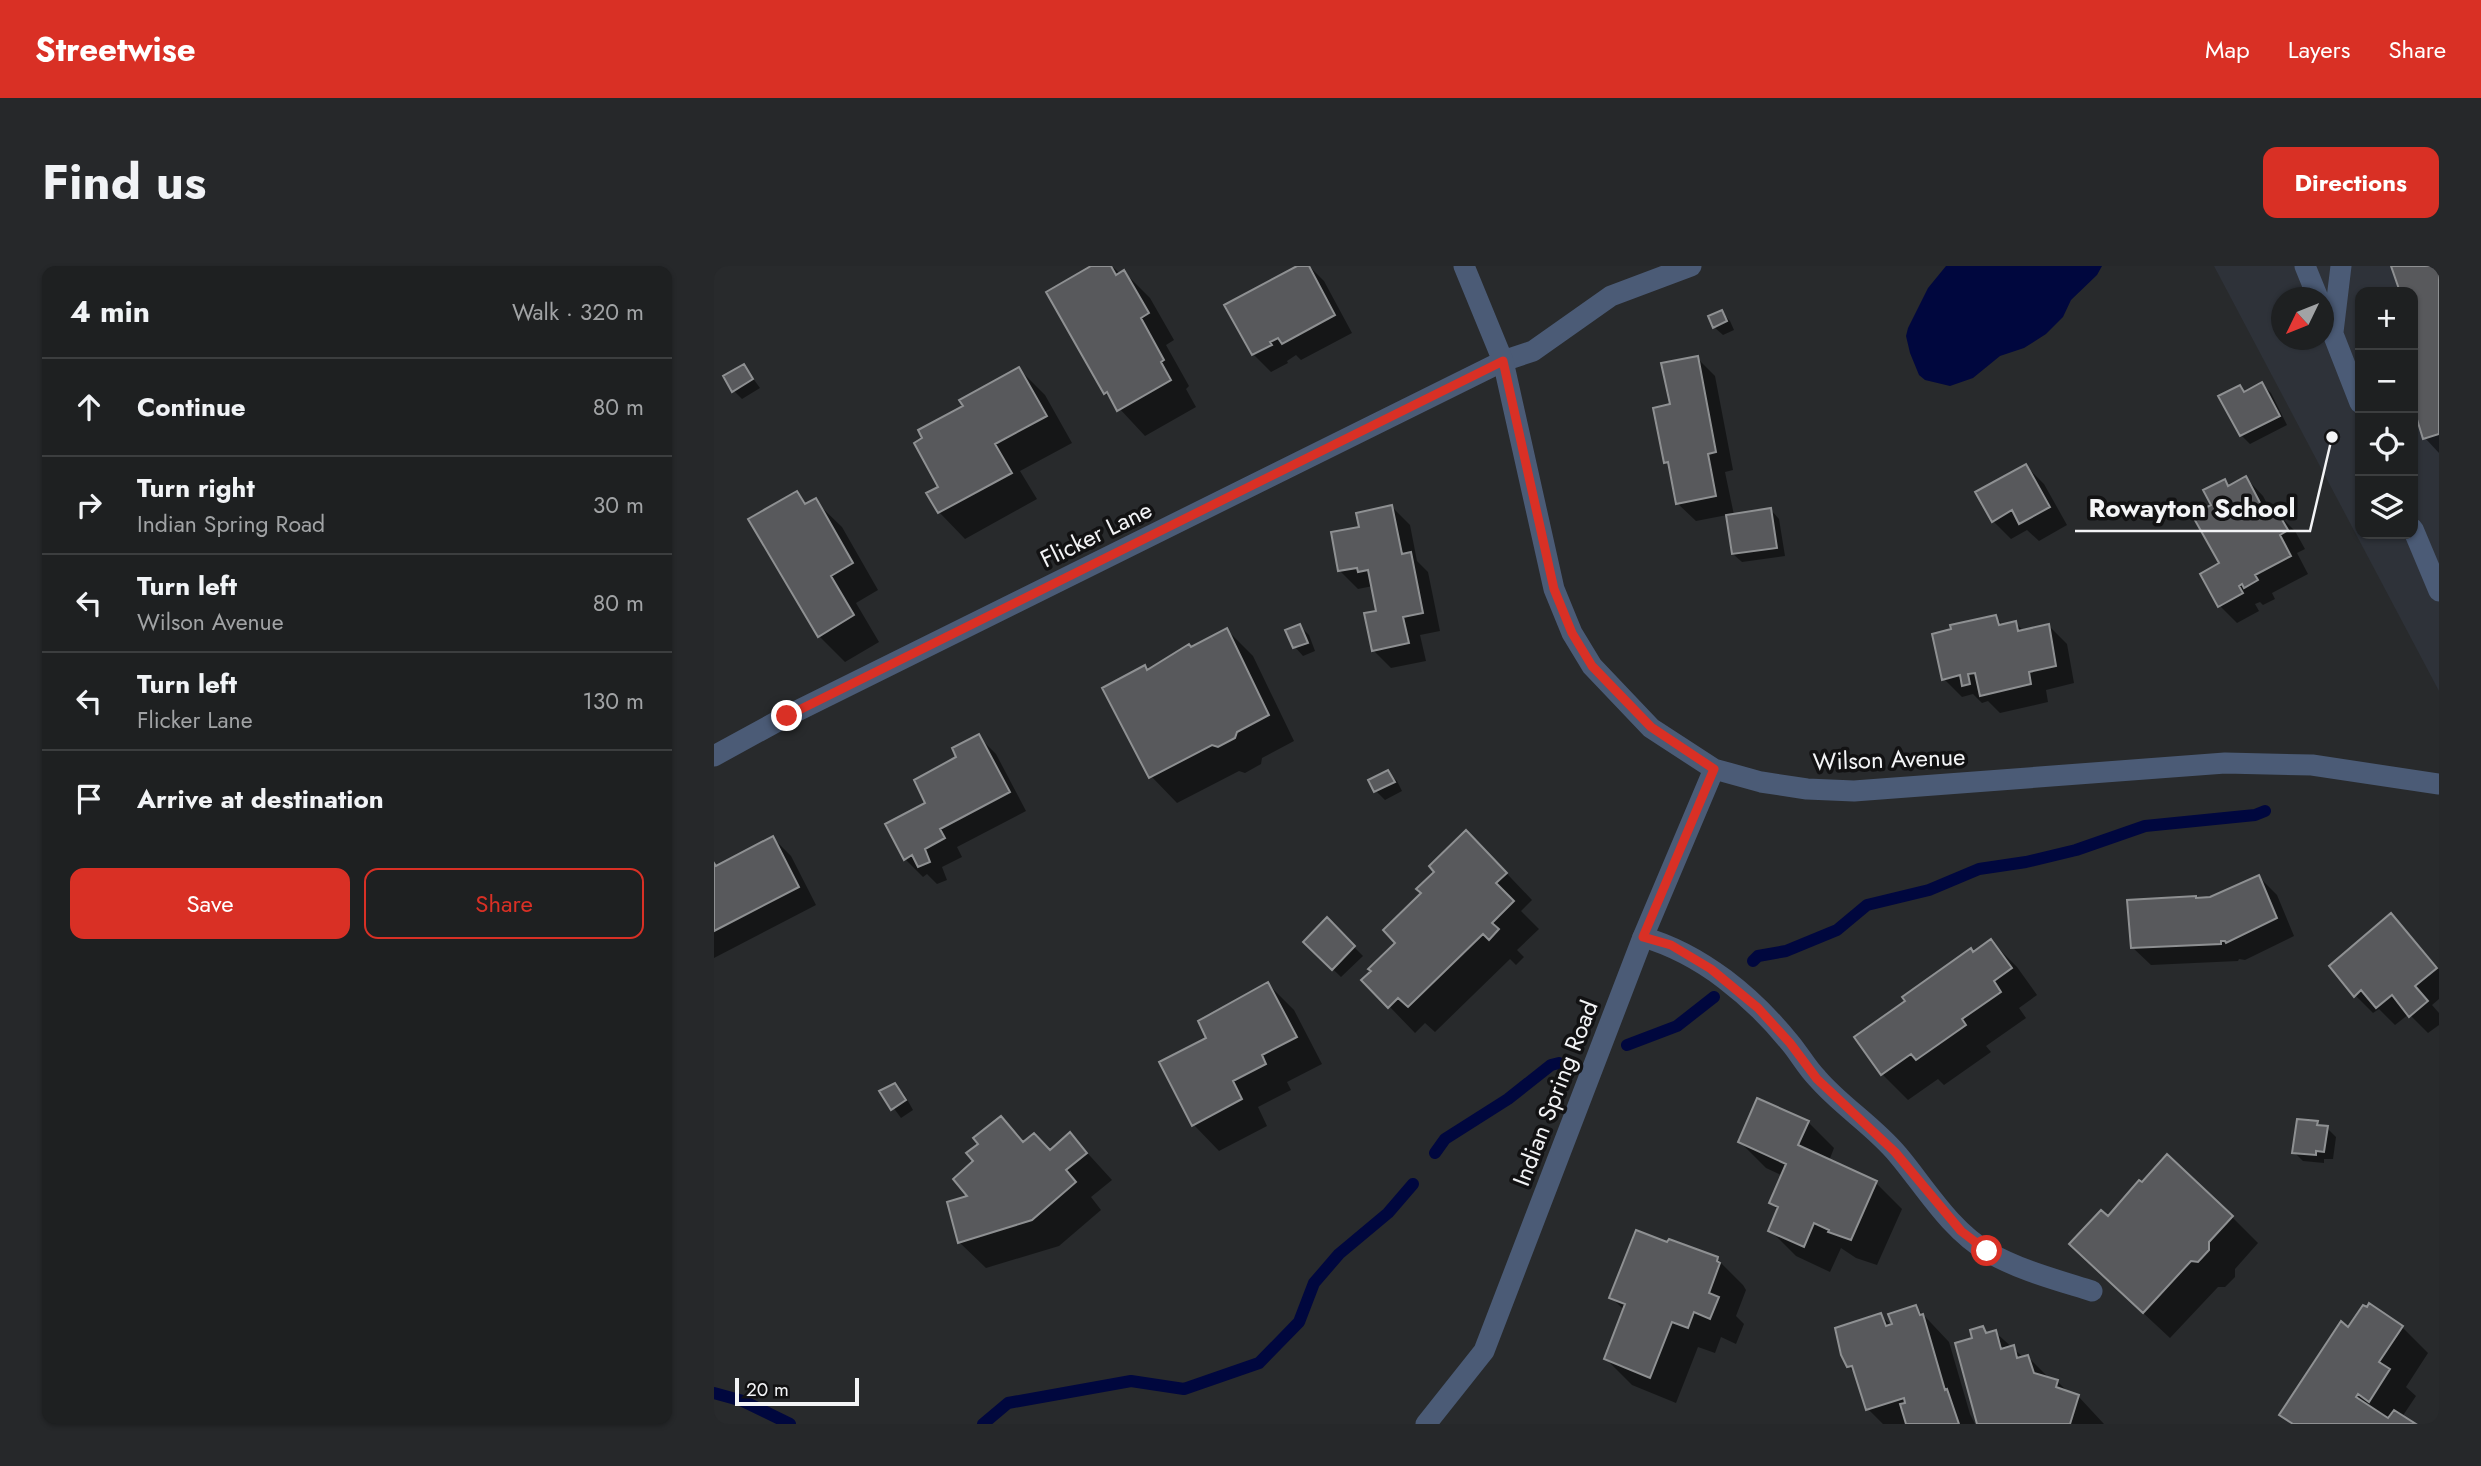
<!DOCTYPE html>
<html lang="en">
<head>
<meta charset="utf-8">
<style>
	:root { --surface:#1e2021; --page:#26282a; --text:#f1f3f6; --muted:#a1a3a5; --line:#3c3e3f; --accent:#d93025 }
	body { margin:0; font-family:Jost,sans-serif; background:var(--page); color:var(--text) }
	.controls { position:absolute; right:21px; top:21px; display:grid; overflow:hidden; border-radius:14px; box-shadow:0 2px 5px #0004 }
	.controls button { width:63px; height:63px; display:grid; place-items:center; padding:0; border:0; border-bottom:2px solid var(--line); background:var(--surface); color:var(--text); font:35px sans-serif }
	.compass { position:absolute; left:1557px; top:21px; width:63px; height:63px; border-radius:50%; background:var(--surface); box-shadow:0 2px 5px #0004; rotate:227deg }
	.scale { position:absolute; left:21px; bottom:18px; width:124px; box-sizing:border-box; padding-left:7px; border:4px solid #f3f4f6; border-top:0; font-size:19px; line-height:24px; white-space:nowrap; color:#f3f4f6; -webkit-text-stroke:5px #121213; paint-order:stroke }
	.stop { position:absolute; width:21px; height:21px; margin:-16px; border:5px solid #d93025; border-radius:50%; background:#fff }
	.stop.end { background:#d93025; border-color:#fff; box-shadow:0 2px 7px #0008 }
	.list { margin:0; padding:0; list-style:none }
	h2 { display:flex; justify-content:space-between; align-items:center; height:91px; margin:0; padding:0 28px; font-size:30px }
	h2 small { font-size:23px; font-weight:400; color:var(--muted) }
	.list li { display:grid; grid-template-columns:46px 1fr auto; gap:21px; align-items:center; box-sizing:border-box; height:98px; padding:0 28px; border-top:2px solid var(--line) }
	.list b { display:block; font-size:26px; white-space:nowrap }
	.list p { margin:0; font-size:23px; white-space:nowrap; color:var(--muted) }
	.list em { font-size:23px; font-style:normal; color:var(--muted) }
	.actions { display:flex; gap:14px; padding:21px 28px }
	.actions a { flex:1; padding:16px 0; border:2px solid var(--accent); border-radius:14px; text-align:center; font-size:24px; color:var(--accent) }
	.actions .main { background:var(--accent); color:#fff }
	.icon { flex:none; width:38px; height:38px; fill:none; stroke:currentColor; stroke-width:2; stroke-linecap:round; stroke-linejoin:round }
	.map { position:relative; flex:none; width:1725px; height:1158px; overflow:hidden; border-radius:14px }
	header { display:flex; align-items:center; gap:42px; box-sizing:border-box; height:98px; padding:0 35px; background:var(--accent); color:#fff }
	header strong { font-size:33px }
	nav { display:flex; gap:38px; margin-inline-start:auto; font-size:24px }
	.intro { display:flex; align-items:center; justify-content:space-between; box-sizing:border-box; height:168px; padding:0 42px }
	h1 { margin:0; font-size:49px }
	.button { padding:18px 32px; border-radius:14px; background:var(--accent); color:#fff; font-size:24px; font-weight:700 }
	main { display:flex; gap:42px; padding:0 42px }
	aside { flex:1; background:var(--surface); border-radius:14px; box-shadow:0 2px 5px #0004 }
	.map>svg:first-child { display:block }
	.built { fill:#2e3239; fill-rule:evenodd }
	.water { fill:#00073e }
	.shadow { fill:#0007 }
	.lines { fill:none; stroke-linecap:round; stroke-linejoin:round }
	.stream { stroke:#00073e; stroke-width:12 }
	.building { fill:#58595c; stroke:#8e9092; stroke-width:2 }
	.lane { stroke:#4b5b76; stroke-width:21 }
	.street { stroke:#4b5b76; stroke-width:21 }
	.route { stroke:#d93025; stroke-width:9 }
	.labels { text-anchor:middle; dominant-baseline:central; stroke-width:7; stroke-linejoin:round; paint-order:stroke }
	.street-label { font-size:24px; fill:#f3f4f6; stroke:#121213 }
	.leader { fill:none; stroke:#f3f4f6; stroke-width:2.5 }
	.callout-dot { fill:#f3f4f6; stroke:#121213; stroke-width:2.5 }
	.callout-label { font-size:26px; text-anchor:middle; font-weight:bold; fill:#f3f4f6; stroke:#121213; stroke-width:7; stroke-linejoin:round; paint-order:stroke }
</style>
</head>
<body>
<header>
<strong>Streetwise</strong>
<nav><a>Map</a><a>Layers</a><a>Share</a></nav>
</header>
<div class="intro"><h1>Find us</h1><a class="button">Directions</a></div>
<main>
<aside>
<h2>4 min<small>Walk · 320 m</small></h2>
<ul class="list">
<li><svg class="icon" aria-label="ahead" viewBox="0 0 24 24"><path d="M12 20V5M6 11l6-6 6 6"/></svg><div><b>Continue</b></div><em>80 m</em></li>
<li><svg class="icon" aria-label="right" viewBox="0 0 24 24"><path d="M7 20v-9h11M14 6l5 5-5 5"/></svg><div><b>Turn right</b><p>Indian Spring Road</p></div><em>30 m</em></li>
<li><svg class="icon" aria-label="left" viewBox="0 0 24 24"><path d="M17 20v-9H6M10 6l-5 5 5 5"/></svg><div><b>Turn left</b><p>Wilson Avenue</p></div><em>80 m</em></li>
<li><svg class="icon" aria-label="left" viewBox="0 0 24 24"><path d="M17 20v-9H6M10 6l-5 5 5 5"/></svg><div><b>Turn left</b><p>Flicker Lane</p></div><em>130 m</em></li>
<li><svg class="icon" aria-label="arrive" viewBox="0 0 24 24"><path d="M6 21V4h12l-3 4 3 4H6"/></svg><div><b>Arrive at destination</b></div></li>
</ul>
<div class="actions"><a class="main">Save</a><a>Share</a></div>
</aside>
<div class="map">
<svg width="1725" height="1158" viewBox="0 0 1725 1158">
	<rect width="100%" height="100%" fill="#282a2c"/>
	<path class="built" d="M 1500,0 L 1725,0 L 1725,425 ZM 1646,26 L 1699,26 L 1699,268 L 1646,268 ZM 1568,32 L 1610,32 L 1610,74 L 1568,74 Z"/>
	<path class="water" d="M 1232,0 L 1388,0 L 1383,9 L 1357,34 L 1349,51 L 1332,68 L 1310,82 L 1286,90 L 1259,112 L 1236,120 L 1211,114 L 1205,109 L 1196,87 L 1192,70 L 1194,62 L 1214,22 Z"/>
	<path class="shadow" d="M 381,0 L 398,0 L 406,8 L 410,6 L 436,32 L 460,74 L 452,79 L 475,120 L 472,123 L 482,141 L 431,170 L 391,127 L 334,27 Z
		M 586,0 L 595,0 L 610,15 L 638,67 L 587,94 L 582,89 L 573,95 L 574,97 L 557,106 L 539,88 Z
		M 1679,0 L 1725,0 L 1725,187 L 1711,172 L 1699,135 L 1699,84 L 1705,82 L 1699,63 L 1699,26 L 1687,26 Z
		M 1007,46 L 1016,55 L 1020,64 L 1009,69 L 1000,61 Z
		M 983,92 L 1001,110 L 1019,204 L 1011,206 L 1020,249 L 1057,244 L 1065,253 L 1071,290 L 1028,296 L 1019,288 L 1013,249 L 982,255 L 963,237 L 957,201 L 952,196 L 958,140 Z
		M 30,100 L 46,122 L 28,133 L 20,125 Z
		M 305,103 L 331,129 L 358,177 L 306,205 L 323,233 L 251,273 L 225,246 L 227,221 Z
		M 1548,118 L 1557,127 L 1573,159 L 1536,178 L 1527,169 L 1526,121 L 1532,127 Z
		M 1312,200 L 1330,218 L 1353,259 L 1325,275 L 1313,264 L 1297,273 L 1279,255 Z
		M 1532,212 L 1549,230 L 1559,249 L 1563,247 L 1581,265 L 1591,283 L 1583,287 L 1594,308 L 1558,327 L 1561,333 L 1549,339 L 1546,336 L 1541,338 L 1545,345 L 1523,357 L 1505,339 L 1507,298 L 1499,239 L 1510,215 L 1516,221 Z
		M 82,227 L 94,239 L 101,235 L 128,261 L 164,324 L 142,337 L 165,376 L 131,396 L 105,370 Z
		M 678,241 L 696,259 L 703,295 L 714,306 L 726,365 L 706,369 L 712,395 L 677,402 L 659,384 L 664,347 L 659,320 L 644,323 L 626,305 L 647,262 Z
		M 1281,351 L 1290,360 L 1301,357 L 1310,365 L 1335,360 L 1353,378 L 1360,417 L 1332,424 L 1334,436 L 1286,447 L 1274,435 L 1268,437 L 1259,428 L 1248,431 L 1230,413 Z
		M 586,360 L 595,369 L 601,385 L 589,390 L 581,381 Z
		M 513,364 L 539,390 L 580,475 L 548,492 L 547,498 L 531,507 L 525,505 L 463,537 L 437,510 L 431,401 L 435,405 Z
		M 264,470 L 282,488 L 312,545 L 243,581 L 248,591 L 228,601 L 233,614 L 223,618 L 213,608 L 209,611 L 191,593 L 173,559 L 214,537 L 245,492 Z
		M 674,507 L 683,515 L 688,525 L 671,534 L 662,525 Z
		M 59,572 L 77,590 L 102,639 L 0,692 L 0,597 L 4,601 Z
		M 778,592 L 818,634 L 807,645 L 825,663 L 803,684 L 810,691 L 802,699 L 796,693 L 721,766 L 711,757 L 701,767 L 650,714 Z
		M 1545,611 L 1563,629 L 1580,670 L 1531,694 L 1525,693 L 1524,695 L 1437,699 L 1418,681 L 1483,634 L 1497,633 Z
		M 1677,649 L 1725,703 L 1725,733 L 1718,739 L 1725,747 L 1725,759 L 1714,767 L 1695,748 L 1681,759 L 1665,743 L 1659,747 L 1641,729 Z
		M 613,654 L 649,690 L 627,711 L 591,676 Z
		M 1277,675 L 1303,701 L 1323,729 L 1305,742 L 1312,752 L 1272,780 L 1277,786 L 1230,819 L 1224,813 L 1194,834 L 1168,808 L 1260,687 Z
		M 554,718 L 580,744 L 608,798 L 573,816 L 577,824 L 544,841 L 553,860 L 505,885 L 479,858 L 494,773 Z
		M 181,819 L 190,828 L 199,844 L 187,852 L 168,826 Z
		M 287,852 L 311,876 L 336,886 L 356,868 L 398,914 L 377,931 L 387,944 L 345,980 L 272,1002 L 245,976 L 267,878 Z
		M 1094,856 L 1120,882 L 1115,895 L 1162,917 L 1188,943 L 1163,999 L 1142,992 L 1127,982 L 1116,1006 L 1082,990 L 1056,964 L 1064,945 L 1057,937 L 1069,910 L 1052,902 L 1026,876 Z
		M 1603,857 L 1607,861 L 1613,862 L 1622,871 L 1619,893 L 1610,893 L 1610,897 L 1589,895 L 1580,886 Z
		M 1518,951 L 1544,977 L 1521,1003 L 1521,1011 L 1511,1021 L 1504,1021 L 1456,1072 L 1383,1004 L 1394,953 Z
		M 1003,993 L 1029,1019 L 1032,1024 L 1022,1050 L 1030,1058 L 1022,1078 L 1007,1071 L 1001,1087 L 984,1081 L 962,1137 L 918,1119 L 892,1093 L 911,1045 L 897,1031 Z
		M 1202,1041 L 1235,1076 L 1256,1148 L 1261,1158 L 1169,1158 L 1154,1143 L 1142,1108 L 1134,1100 L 1166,1049 L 1182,1064 Z
		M 1688,1061 L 1714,1087 L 1692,1121 L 1702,1130 L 1688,1151 L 1699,1158 L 1577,1158 L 1567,1148 L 1635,1063 Z
		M 1269,1062 L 1275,1068 L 1281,1066 L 1310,1092 L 1314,1091 L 1337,1114 L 1344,1116 L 1355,1127 L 1364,1130 L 1390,1158 L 1265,1158 L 1260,1073 Z"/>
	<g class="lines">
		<path class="stream" d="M 1039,695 L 1044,690 L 1072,685 L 1123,664 L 1153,639 L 1215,624 L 1265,603 L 1312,596 L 1362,584 L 1431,560 L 1541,549 L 1551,545
			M 913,779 L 963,760 L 1000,731
			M 721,887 L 731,873 L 794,833 L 837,799 L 845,797
			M 0,1127 L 29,1135 L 76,1158
			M 269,1158 L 294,1137 L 417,1115 L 470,1123 L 545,1097 L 585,1056 L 600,1017 L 625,988 L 674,947 L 699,918"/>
	</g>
	<path class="building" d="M 377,0 L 397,0 L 402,9 L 410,4 L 435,47 L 427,52 L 450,94 L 447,96 L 457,114 L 403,145 L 393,126 L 390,128 L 332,26 Z
		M 583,0 L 595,0 L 621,49 L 568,78 L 564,72 L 556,76 L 558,79 L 538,89 L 510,39 Z
		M 1677,0 L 1725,0 L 1725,168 L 1709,173 L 1699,140 L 1699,82 L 1703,81 L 1699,68 L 1699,26 L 1686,26 Z
		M 1008,44 L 1013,55 L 999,62 L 994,50 Z
		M 984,90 L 1002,186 L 994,188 L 1002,230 L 962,238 L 954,196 L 950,197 L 939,142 L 956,138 L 947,97 Z
		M 30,98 L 39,113 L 18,126 L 9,110 Z
		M 305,101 L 333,150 L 281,178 L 298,207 L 224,247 L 212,227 L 224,221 L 200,177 L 208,172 L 204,164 L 249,140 L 245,134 Z
		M 1548,116 L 1566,150 L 1526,170 L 1504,130 L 1526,119 L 1530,126 Z
		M 1312,198 L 1336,241 L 1305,258 L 1298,244 L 1278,256 L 1261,226 Z
		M 1532,210 L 1553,250 L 1563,245 L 1574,264 L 1566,269 L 1577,290 L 1541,309 L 1544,314 L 1530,322 L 1528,318 L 1525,320 L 1529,327 L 1504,341 L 1486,308 L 1505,297 L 1478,249 L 1497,239 L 1489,224 L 1511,213 L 1514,220 Z
		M 83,225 L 91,238 L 102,232 L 139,297 L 117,310 L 140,349 L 104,371 L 34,253 Z
		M 678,239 L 688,288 L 697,286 L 709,347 L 689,351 L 695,377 L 658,385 L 650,347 L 662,345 L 654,304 L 644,306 L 643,302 L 624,305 L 617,266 L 645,261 L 642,247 Z
		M 1057,242 L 1063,282 L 1018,288 L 1012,249 Z
		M 1282,349 L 1285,359 L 1302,355 L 1304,365 L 1335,358 L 1342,400 L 1315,406 L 1317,418 L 1266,430 L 1261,407 L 1254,408 L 1256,418 L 1248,420 L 1246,409 L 1228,414 L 1218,368 L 1237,363 L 1236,359 Z
		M 586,358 L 594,377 L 579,382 L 571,364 Z
		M 513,362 L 555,449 L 523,466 L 521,472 L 504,481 L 498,479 L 435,512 L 388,422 L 431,399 L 433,404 L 475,378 L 477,381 Z
		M 265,468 L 296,526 L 226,563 L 231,572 L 211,583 L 216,596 L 204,601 L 198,589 L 190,594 L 171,558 L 211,537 L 200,514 L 242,491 L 238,482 Z
		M 674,504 L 681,516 L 660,526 L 654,514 Z
		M 752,564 L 793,607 L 782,617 L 800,635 L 778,657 L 785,663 L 775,674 L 769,668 L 694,741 L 684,732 L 674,742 L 647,714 L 657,705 L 654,703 L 681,677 L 669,664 L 707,627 L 702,623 L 720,606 L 715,600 Z
		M 59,570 L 85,621 L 0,665 L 0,597 L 2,600 Z
		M 1545,609 L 1563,652 L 1512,677 L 1511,675 L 1507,675 L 1507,678 L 1417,682 L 1413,634 L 1482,630 L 1482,632 L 1496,631 Z
		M 1677,647 L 1723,702 L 1701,720 L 1714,735 L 1695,751 L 1678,729 L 1662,742 L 1647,724 L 1640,731 L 1615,700 Z
		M 613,651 L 641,680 L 618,704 L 589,676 Z
		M 1277,673 L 1298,702 L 1280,715 L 1287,726 L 1248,753 L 1252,759 L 1202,794 L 1197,788 L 1167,809 L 1140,771 L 1191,735 L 1188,731 L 1257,682 L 1259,686 Z
		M 554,716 L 583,771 L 548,789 L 552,798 L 519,815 L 528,833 L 478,860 L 445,796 L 492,772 L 484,755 Z
		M 181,817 L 192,834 L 177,844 L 165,825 Z
		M 1043,832 L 1095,855 L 1084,879 L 1163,915 L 1137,974 L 1114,966 L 1115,964 L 1100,957 L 1090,981 L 1054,965 L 1064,941 L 1055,937 L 1072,898 L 1024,876 Z
		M 287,850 L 309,876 L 320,867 L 336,884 L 356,866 L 373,887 L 352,904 L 362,916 L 318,954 L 244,977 L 233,936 L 253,930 L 239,913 L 259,895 L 252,887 L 264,878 L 259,872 Z
		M 1583,853 L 1604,855 L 1603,859 L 1614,860 L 1610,886 L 1602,885 L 1602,889 L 1578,887 Z
		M 1453,888 L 1519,950 L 1495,976 L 1495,984 L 1484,996 L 1477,995 L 1429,1047 L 1355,978 L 1387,944 L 1394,950 L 1425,914 L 1428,916 Z
		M 922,964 L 953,976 L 955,973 L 1004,991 L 1003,995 L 1006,997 L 995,1027 L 1005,1031 L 996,1053 L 980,1046 L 974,1062 L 958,1056 L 936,1112 L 890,1093 L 911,1038 L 895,1032 Z
		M 1655,1037 L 1689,1060 L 1665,1096 L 1676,1103 L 1655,1136 L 1644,1128 L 1642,1131 L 1674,1152 L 1680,1144 L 1702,1158 L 1579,1158 L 1565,1149 L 1627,1055 L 1634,1061 L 1649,1039 L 1653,1041 Z
		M 1202,1039 L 1206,1049 L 1209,1048 L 1231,1124 L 1233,1123 L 1245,1158 L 1192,1158 L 1186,1138 L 1191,1137 L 1190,1132 L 1152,1144 L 1138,1100 L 1133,1101 L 1127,1089 L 1121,1062 L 1167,1047 L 1172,1060 L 1178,1058 L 1174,1048 Z
		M 1269,1060 L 1272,1067 L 1282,1064 L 1287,1083 L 1300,1079 L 1303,1092 L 1314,1089 L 1320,1107 L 1344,1114 L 1342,1121 L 1365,1129 L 1356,1158 L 1263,1158 L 1241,1077 L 1258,1072 L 1256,1064 Z"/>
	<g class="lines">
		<path class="lane" d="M 1591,0 L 1604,32
			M 1610,45 L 1646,137
			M 1619,66 L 1627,0
			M 789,95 L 819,85 L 897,30 L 977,0
			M 1699,263 L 1725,325
			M 929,671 C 988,688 1039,731 1077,778 C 1086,789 1093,802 1103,812 C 1127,840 1160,860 1184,889 C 1211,921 1236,964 1274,986 C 1305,1004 1343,1014 1378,1025"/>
		<path class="street" d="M 750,0 L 789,95 L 840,323 L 858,367 L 878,400 L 937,462 L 1000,503 L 1047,516 L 1093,523 L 1140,525 L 1511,497 L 1598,499 L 1725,518
			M 0,490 L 73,450 L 789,95
			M 712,1158 L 770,1085 L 929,671 L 1000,503"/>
	</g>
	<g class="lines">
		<path class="route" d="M 73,450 L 789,95 L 840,323 L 858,367 L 878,400 L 937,461 L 1000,503 L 929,671 L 957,679 L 997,703 L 1044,742 L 1076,777 L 1103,813 L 1181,886 L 1247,965 L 1273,985"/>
	</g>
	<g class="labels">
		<g class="street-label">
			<text transform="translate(382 268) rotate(-26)">Flicker Lane</text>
			<text transform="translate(1175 493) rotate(-2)">Wilson Avenue</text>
			<text transform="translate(841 827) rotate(-69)">Indian Spring Road</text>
		</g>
	</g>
	<path class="leader" d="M1618 171L1596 265H1361"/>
	<circle class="callout-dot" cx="1618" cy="171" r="7"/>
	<g class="callout-label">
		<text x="1478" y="251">Rowayton School</text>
	</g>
</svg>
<div class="controls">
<button>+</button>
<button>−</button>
<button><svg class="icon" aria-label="locate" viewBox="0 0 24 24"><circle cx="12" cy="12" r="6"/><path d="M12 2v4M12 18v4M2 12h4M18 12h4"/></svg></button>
<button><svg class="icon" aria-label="layers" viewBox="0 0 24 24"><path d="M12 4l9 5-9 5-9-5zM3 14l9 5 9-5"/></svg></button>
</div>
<svg class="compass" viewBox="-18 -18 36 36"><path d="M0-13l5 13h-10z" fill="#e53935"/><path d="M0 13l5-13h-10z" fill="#a1a3a5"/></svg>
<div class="scale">20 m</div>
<div class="stop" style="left:1273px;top:985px"></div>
<div class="stop end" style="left:73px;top:450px"></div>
</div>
</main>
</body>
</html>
